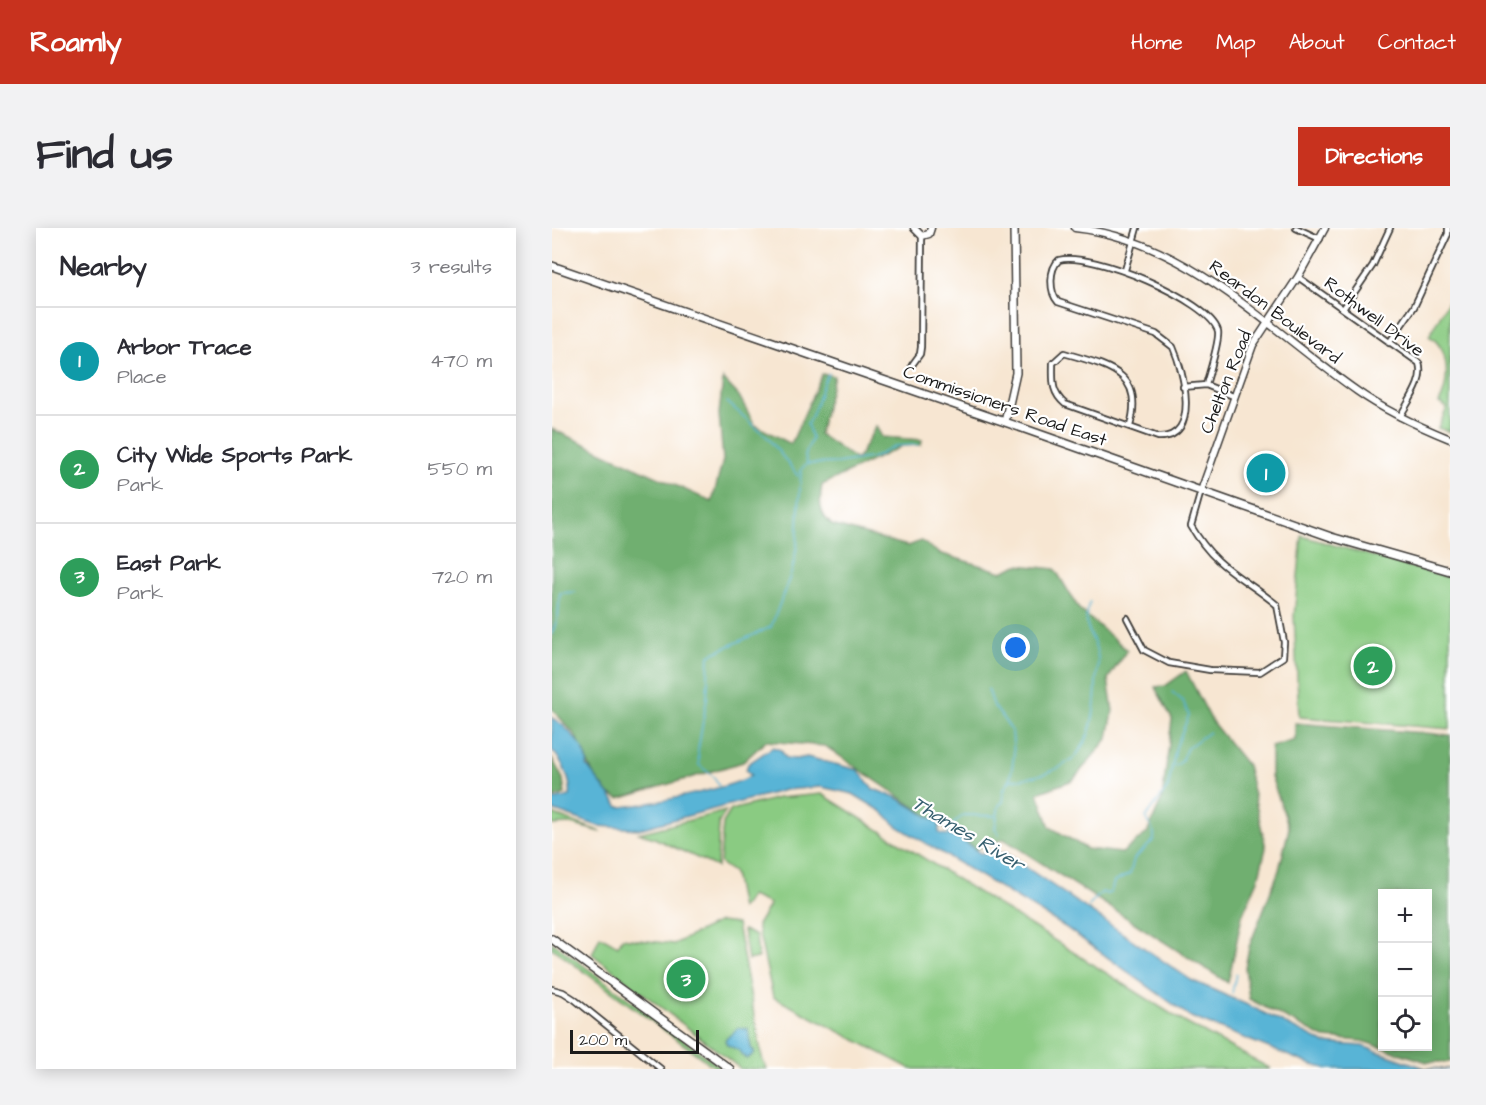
<!DOCTYPE html>
<html lang="en">
<head>
<meta charset="utf-8">
<style>
	:root { --surface:#fff; --page:#f2f2f3; --text:#2b2b33; --muted:#7c7c81; --line:#e1e1e2; --accent:#c8321e }
	body { margin:0; font-family:"Architects Daughter",sans-serif; background:var(--page); color:var(--text) }
	.controls { position:absolute; right:18px; bottom:18px; display:grid; overflow:hidden; border-radius:0px; box-shadow:0 3px 15px #0003 }
	.controls button { width:54px; height:54px; display:grid; place-items:center; padding:0; border:0; border-bottom:2px solid var(--line); background:var(--surface); color:var(--text); font:30px sans-serif }
	.scale { position:absolute; left:18px; bottom:15px; width:129px; box-sizing:border-box; padding-left:6px; border:3px solid #1c1c1c; border-top:0; font-size:16px; line-height:21px; white-space:nowrap; color:#1c1c1c; -webkit-text-stroke:4px #fff; paint-order:stroke }
	.you { position:absolute; left:464px; top:420px; width:21px; height:21px; margin:-15px; border:4px solid #fff; border-radius:50%; background:#1a73e8; box-shadow:0 0 0 9px #1a73e833 }
	.badge { display:grid; place-items:center; width:39px; height:39px; border-radius:50%; background:var(--accent); color:#fff; font-size:20px; font-weight:700 }
	.pin { position:absolute; translate:-50% -50%; border:3px solid #fff; box-shadow:0 2px 6px #0006 }
	.list { margin:0; padding:0; list-style:none }
	h2 { display:flex; justify-content:space-between; align-items:center; height:78px; margin:0; padding:0 24px; font-size:26px }
	h2 small { font-size:20px; font-weight:400; color:var(--muted) }
	.list li { display:grid; grid-template-columns:39px 1fr auto; gap:18px; align-items:center; box-sizing:border-box; height:108px; padding:0 24px; border-top:2px solid var(--line) }
	.list b { display:block; font-size:22px; white-space:nowrap }
	.list p { margin:0; font-size:20px; white-space:nowrap; color:var(--muted) }
	.list em { font-size:20px; font-style:normal; color:var(--muted) }
	.icon { flex:none; width:33px; height:33px; fill:none; stroke:currentColor; stroke-width:2; stroke-linecap:round; stroke-linejoin:round }
	.map { position:relative; flex:none; width:898px; height:841px; overflow:hidden; border-radius:0px }
	header { display:flex; align-items:center; gap:36px; box-sizing:border-box; height:84px; padding:0 30px; background:var(--accent); color:#fff }
	header strong { font-size:28px }
	nav { display:flex; gap:33px; margin-inline-start:auto; font-size:21px }
	.intro { display:flex; align-items:center; justify-content:space-between; box-sizing:border-box; height:144px; padding:0 36px }
	h1 { margin:0; font-size:42px }
	.button { padding:15px 27px; border-radius:0px; background:var(--accent); color:#fff; font-size:21px; font-weight:700 }
	main { display:flex; gap:36px; padding:0 36px }
	aside { flex:1; background:var(--surface); border-radius:0px; box-shadow:0 3px 15px #0003 }
	.map>svg:first-child { display:block }
	.green { fill:#8acb82; stroke:#53744f; stroke-width:1.5 }
	.forest { fill:#6faf70; stroke:#466646; stroke-width:1.5; fill-rule:evenodd }
	.water { fill:#58b4d6; stroke:#3a6879; stroke-width:1.5 }
	.lines { fill:none; stroke-linecap:round; stroke-linejoin:round }
	.stream { stroke:#58b4d6; stroke-width:1.5 }
	.minor-casing { stroke:#3d3a37; stroke-width:8 }
	.tertiary-casing { stroke:#3d3a37; stroke-width:9 }
	.secondary-casing { stroke:#3d3a37; stroke-width:10 }
	.minor { stroke:#fff; stroke-width:4.5 }
	.tertiary { stroke:#fff; stroke-width:6 }
	.secondary { stroke:#fff; stroke-width:7 }
	.labels { text-anchor:middle; dominant-baseline:central; stroke-width:4.5; stroke-linejoin:round; paint-order:stroke }
	.street-label { font-size:18px; fill:#1c1c1c; stroke:#fff }
	.water-label { font-size:20px; font-style:italic; fill:#376070; stroke:#fff }
</style>
</head>
<body>
<header>
<strong>Roamly</strong>
<nav><a>Home</a><a>Map</a><a>About</a><a>Contact</a></nav>
</header>
<div class="intro"><h1>Find us</h1><a class="button">Directions</a></div>
<main>
<aside>
<h2>Nearby<small>3 results</small></h2>
<ul class="list">
<li><span class="badge" style="background:#0f9aa8">1</span><div><b>Arbor Trace</b><p>Place</p></div><em>470 m</em></li>
<li><span class="badge" style="background:#2e9e5b">2</span><div><b>City Wide Sports Park</b><p>Park</p></div><em>550 m</em></li>
<li><span class="badge" style="background:#2e9e5b">3</span><div><b>East Park</b><p>Park</p></div><em>720 m</em></li>
</ul>
</aside>
<div class="map">
<svg width="898" height="841" viewBox="0 0 898 841">
	<rect width="100%" height="100%" fill="#fff"/>
	<filter id="ink" filterUnits="userSpaceOnUse"><feTurbulence type="fractalNoise" baseFrequency=".0167" numOctaves="2"/><feDisplacementMap in="SourceGraphic" scale="12" xChannelSelector="R" yChannelSelector="G"/><feConvolveMatrix kernelMatrix="1 2 1 2 8 2 1 2 1" color-interpolation-filters="sRGB"/></filter>
	<filter id="wash" filterUnits="userSpaceOnUse"><feTurbulence type="fractalNoise" baseFrequency=".008" numOctaves="4" result="noise"/><feDisplacementMap in="SourceGraphic" scale="24" xChannelSelector="R" yChannelSelector="G"/><feGaussianBlur stdDeviation="1.35" result="paint"/><feColorMatrix in="noise" values="0 0 0 0 0 0 0 0 0 0 0 0 0 0 0 0 0 1.4 0 .05"/><feComposite in="paint" operator="in"/></filter>
	<g filter="url(#wash)">
		<rect width="100%" height="100%" fill="#f7e6d2"/>
		<path class="green" d="M 898,70 L 898,204 L 886,200 L 895,180 L 887,175 C 898,155 898,120 877,108 Z
			M 750,308 L 898,350 L 898,501 L 747,489 L 742,388 Z
			M 270,566 L 632,794 L 719,841 L 359,841 L 221,769 L 205,697 L 218,676 L 199,668 L 189,681 L 182,645 L 168,635 L 171,595 L 179,582 L 226,570 Z
			M 174,583 L 167,594 L 165,639 L 102,610 L 87,605 Z
			M 0,586 L 49,604 L 18,596 L 0,597 Z
			M 167,694 L 185,696 L 211,834 L 215,841 L 189,841 L 40,726 L 48,708 L 66,718 L 70,710 L 122,716 Z
			M 191,702 L 204,708 L 206,730 L 196,732 Z
			M 0,714 L 171,841 L 165,841 L 0,720 Z"/>
		<path class="forest" d="M 270,146 L 282,148 L 267,206 L 305,232 L 324,198 L 330,209 L 370,212 L 369,217 L 350,218 L 270,257 C 267,274 267,286 280,297 L 356,318 L 369,313 L 387,325 L 450,344 L 466,337 L 503,341 L 527,381 L 575,422 L 556,451 L 561,483 L 556,510 L 521,552 L 486,565 L 498,599 L 535,621 L 570,625 L 595,605 L 610,571 L 620,491 L 603,459 L 613,458 L 634,443 L 661,495 L 695,537 L 714,620 L 706,652 L 690,688 L 676,755 L 452,611 L 424,621 L 273,518 L 214,513 L 191,534 L 67,571 L 49,563 L 23,507 L 0,481 L 0,201 L 160,274 L 171,232 L 167,186 L 171,151 L 187,168 L 203,197 L 239,216 Z
			M 743,495 L 898,507 L 898,834 L 875,834 L 810,813 L 772,810 L 697,771 L 693,740 L 697,719 L 727,642 L 737,600 L 719,548 L 719,519 L 743,512 ZM 830,666 L 876,666 L 876,818 L 830,818 Z
			M 0,530 L 11,551 L 13,566 L 0,570 Z"/>
		<path class="water" d="M 0,489 C 12,497 39,523 35,538 L 67,579 C 88,578 186,559 199,547 L 194,542 L 196,536 L 221,519 L 229,522 L 234,530 L 244,531 L 255,529 L 306,542 L 321,561 L 344,569 L 387,595 L 387,605 L 407,610 L 428,625 L 453,625 L 639,752 L 700,779 L 772,815 L 810,818 L 873,840 L 898,841 L 777,841 L 760,837 L 639,789 L 513,699 L 345,598 L 329,583 L 301,566 L 269,559 L 233,562 L 87,601 L 46,598 L 0,582 L 0,572 L 18,568 C 20,555 10,531 0,523 Z
			M 186,800 L 196,801 L 199,820 L 203,825 L 194,831 L 187,822 L 175,817 L 173,812 Z"/>
		<g class="lines">
			<path class="stream" d="M 175,174 L 216,210 L 246,248
				M 255,235 L 253,228 L 260,210 L 255,196 C 267,179 266,160 277,145
				M 0,406 L 6,389 L 8,365 L 24,364
				M 436,461 L 442,478 L 460,503 L 462,527 L 458,552
				M 623,538 L 629,534 L 635,520 L 657,504
				M 167,558 L 162,549 L 147,537 L 146,522 L 155,470 L 157,427 L 219,399 L 240,343 L 245,318 L 249,241 L 255,236 L 285,235 L 323,229 L 343,218 L 366,217
				M 396,606 L 403,594 L 412,587 L 445,588
				M 447,607 L 443,600 L 447,577 L 451,574 L 452,561 L 458,552 C 526,546 543,518 544,453 C 545,445 547,438 546,430 C 544,407 527,400 538,374
				M 537,678 L 550,664 L 555,666 L 559,664 L 562,654 L 578,646 L 582,631 L 602,612 L 602,605 L 594,589 L 616,559 L 624,519 L 637,487 L 631,473 L 620,464
				M 680,765 L 684,746"/>
		</g>
	</g>
	<g filter="url(#ink)">
		<g class="lines">
			<defs>
				<path id="minor" d="M 744,0 L 768,11
					M 573,42 L 585,0
					M 746,49 L 867,135 C 873,153 856,173 848,189
					M 791,81 L 821,37 L 838,0
					M 837,115 L 862,79 L 896,6 L 896,0
					M 360,137 L 368,126 L 369,119 L 370,8
					M 631,159 L 654,157 L 681,168
					M 578,198 C 593,144 556,138 512,125 L 501,135 C 501,153 499,164 513,176 L 606,209 C 650,211 631,142 621,119 L 604,106 L 506,74 C 497,64 497,41 507,32 C 539,23 657,72 666,103 C 668,113 657,145 654,157
					M 575,390 L 592,422 L 617,435 L 658,442 L 708,444 L 731,429 L 732,414 L 725,377 C 690,348 664,341 639,298 L 649,263
					M 0,761 L 11,764 L 22,771 L 109,841"/>
				<path id="tertiary" d="M 362,0 L 370,8 L 377,6 L 379,0
					M 523,0 C 636,12 716,101 805,163 C 833,183 866,198 898,211
					M 649,263 L 701,117 L 746,49 L 773,0"/>
				<path id="secondary" d="M 0,38 L 453,194 L 779,309 L 898,343
					M 453,194 L 464,145 L 462,0
					M 0,711 L 178,841"/>
			</defs>
			<use href="#minor" class="minor-casing"/>
			<use href="#tertiary" class="tertiary-casing"/>
			<use href="#secondary" class="secondary-casing"/>
			<use href="#minor" class="minor"/>
			<use href="#tertiary" class="tertiary"/>
			<use href="#secondary" class="secondary"/>
		</g>
	</g>
	<g class="labels">
		<g class="street-label">
			<text transform="translate(723 84) rotate(37)">Reardon Boulevard</text>
			<text transform="translate(822 89) rotate(37)">Rothwell Drive</text>
			<text transform="translate(674 154) rotate(-68)">Chelton Road</text>
			<text transform="translate(453 178) rotate(19)">Commissioners Road East</text>
		</g>
		<g class="water-label">
			<text transform="translate(416 606) rotate(31)">Thames River</text>
		</g>
	</g>
</svg>
<div class="controls">
<button>+</button>
<button>−</button>
<button><svg class="icon" aria-label="locate" viewBox="0 0 24 24"><circle cx="12" cy="12" r="6"/><path d="M12 2v4M12 18v4M2 12h4M18 12h4"/></svg></button>
</div>
<div class="scale">200 m</div>
<div class="you"></div>
<div class="pin badge" style="left:714px;top:245px;background:#0f9aa8">1</div>
<div class="pin badge" style="left:821px;top:438px;background:#2e9e5b">2</div>
<div class="pin badge" style="left:134px;top:751px;background:#2e9e5b">3</div>
</div>
</main>
</body>
</html>
